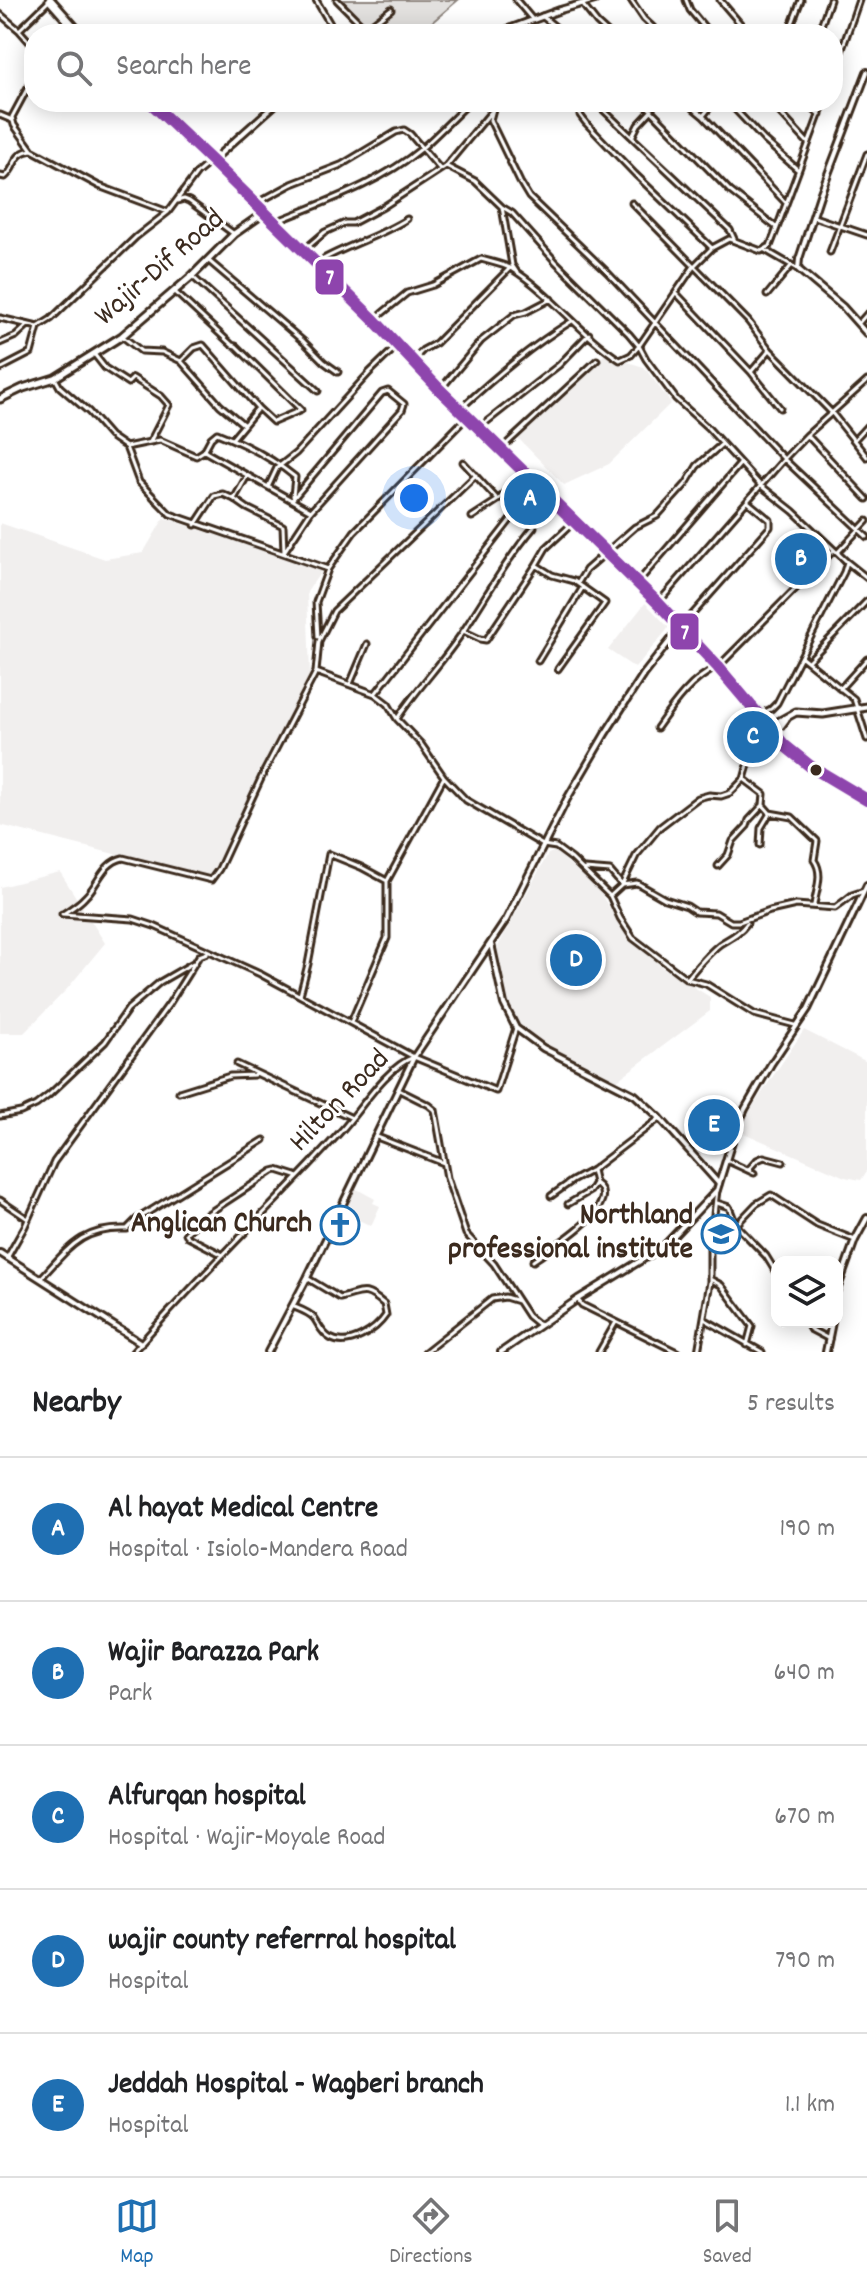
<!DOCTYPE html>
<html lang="en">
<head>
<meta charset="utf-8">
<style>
	:root { --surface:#fff; --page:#f2f2f2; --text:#202124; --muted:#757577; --line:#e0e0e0; --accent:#1f6fb2 }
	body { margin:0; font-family:Dekko,sans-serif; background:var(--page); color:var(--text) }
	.controls { position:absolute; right:24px; bottom:24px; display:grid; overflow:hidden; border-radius:16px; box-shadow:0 4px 20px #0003 }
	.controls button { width:72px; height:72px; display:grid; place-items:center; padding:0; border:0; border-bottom:2px solid var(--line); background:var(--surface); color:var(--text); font:40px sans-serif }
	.you { position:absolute; left:414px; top:498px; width:28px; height:28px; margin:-20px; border:6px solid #fff; border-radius:50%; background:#1a73e8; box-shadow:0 0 0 12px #1a73e833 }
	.badge { display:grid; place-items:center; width:52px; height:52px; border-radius:50%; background:var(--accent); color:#fff; font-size:26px; font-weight:700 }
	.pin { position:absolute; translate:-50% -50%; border:4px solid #fff; box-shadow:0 2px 8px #0006 }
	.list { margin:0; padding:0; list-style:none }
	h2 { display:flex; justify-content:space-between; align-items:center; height:104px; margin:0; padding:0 32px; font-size:34px }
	h2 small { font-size:26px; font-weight:400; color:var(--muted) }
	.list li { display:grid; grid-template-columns:52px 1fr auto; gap:24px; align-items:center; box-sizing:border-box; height:144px; padding:0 32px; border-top:2px solid var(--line) }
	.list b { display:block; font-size:30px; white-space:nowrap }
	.list p { margin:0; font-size:26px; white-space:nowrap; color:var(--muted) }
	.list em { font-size:26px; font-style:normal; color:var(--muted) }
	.icon { flex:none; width:44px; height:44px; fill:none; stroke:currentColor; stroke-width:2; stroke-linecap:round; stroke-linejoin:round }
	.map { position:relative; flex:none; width:867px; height:1352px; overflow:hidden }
	.search { position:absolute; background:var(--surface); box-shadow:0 4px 20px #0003; left:24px; right:24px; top:24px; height:88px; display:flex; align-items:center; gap:20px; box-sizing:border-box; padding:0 28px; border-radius:32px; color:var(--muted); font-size:30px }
	.sheet { height:824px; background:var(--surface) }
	nav { display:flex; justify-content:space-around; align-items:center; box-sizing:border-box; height:112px; border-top:2px solid var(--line); background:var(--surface); font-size:22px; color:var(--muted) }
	nav a { display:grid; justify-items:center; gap:4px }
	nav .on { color:var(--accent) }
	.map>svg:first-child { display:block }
	.built { fill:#f1efee }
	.green { fill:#e2e0de; stroke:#8e857e; stroke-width:2 }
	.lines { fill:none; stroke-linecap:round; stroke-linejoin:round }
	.minor-casing { stroke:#3b2a1e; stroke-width:9 }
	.tertiary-casing { stroke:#3b2a1e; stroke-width:10 }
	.secondary-casing { stroke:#3b2a1e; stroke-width:11 }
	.trunk-casing { stroke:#3b2a1e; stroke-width:13 }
	.minor { stroke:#fff; stroke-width:3 }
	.tertiary { stroke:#fff; stroke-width:4 }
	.secondary { stroke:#fff; stroke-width:5 }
	.trunk { stroke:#fff; stroke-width:7 }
	.bus-1-casing { stroke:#fff; stroke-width:18 }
	.bus-1 { stroke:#8e44ad; stroke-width:12 }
	.bus-dot { fill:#3b2a1e; stroke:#fff; stroke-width:3 }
	.labels { text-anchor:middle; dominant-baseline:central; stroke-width:6; stroke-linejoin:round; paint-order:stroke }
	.street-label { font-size:30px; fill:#3b2a1e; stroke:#fff }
	.poi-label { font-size:30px; font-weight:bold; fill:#3b2a1e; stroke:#fff; text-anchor:end }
	.line-badge { stroke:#fff; stroke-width:3 }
	.badge-label { font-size:22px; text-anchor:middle; font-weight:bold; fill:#fff }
</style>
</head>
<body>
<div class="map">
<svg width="867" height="1352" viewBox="0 0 867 1352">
	<rect width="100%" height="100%" fill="#fff"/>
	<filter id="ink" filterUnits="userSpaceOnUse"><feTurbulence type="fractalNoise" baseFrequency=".0125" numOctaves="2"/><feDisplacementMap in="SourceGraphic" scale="16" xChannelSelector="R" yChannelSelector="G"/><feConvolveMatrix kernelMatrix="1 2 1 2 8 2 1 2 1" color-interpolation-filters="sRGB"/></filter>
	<g filter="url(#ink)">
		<path class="built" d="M 604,355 L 644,367 L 671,403 L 609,464 L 564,485 L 517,437 Z
			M 164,518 L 322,570 L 307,592 L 310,674 L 209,878 L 0,825 L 0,523 L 105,559 L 143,553 Z
			M 646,602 L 670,623 L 667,630 L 635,668 L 608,650 Z
			M 555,851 L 598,890 L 629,938 L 663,968 L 710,997 L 710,1011 L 616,1081 L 542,1044 L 514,1019 L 502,978 L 495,952 L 548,854 Z
			M 60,872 L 105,943 L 67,989 L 24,1033 L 0,1033 L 0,887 Z
			M 804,1030 L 867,1062 L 867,1171 L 861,1180 L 845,1177 L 737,1130 Z
			M 355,1188 L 375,1199 L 373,1203 L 380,1206 L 371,1226 L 343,1212 Z"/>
		<path class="green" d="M 336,0 L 458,0 L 423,30 L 416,34 L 375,34 L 358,22 Z
			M 792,543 L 803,545 L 817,560 L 801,576 L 785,558 Z"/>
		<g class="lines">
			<defs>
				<path id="minor" d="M 316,0 L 336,34
					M 337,0 L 366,29
					M 516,0 L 532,19
					M 631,0 L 644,19 L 660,34
					M 686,0 L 690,10 L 710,34
					M 720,0 L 749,34
					M 582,4 L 597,23 L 609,34
					M 0,14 L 19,30
					M 542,16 L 564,34
					M 517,27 L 524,34
					M 64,34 L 72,27
					M 359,34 L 391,9
					M 788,34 L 801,0
					M 818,34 L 830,0
					M 34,47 L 19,30 L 50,0
					M 833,75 L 859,0
					M 485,102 L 493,109 L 490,120 L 520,182 L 529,197 L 607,272 L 784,459 L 867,537
					M 583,102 L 580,115 L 586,123 L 635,174 L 712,248
					M 595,102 L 730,230 L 735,241 L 761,251 L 770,246 L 777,228 L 824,102
					M 643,102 L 730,191 L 777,228
					M 686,102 L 703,116 L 786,203
					M 728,102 L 764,140 L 797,169
					M 770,102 L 808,143
					M 805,102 L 820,115
					M 0,115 L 12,120
					M 703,116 L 714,102
					M 633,135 L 638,125 L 652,110
					M 32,150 L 14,125 L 12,117 L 34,76 L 34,50
					M 446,166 L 475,181 L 502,207 L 512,265 L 516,271
					M 0,176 L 5,177 C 17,167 12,153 32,150 L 99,186 L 168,212
					M 177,201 L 184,199 L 189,201 L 234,234
					M 632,203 L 748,321 L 770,350 L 832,413 L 867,457
					M 255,204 L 292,184 L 341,165 L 396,132 L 404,130 L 410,134 L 440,169
					M 502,207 L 512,213 L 556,262 L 629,334 L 639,346 L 646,359 L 676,399 L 708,428 L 760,485 L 793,511 L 847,562 L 844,572 L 777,703 L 771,709 L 760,714
					M 814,217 L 867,235
					M 278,221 C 327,201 380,183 421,149 C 438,134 454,117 470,102
					M 305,249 L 325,232 L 345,223 L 353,223 L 383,207 L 446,166 L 491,112
					M 765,250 L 798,269
					M 830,252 L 867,154
					M 209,261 L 304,342 L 324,362 L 338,372
					M 318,262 C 347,245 379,237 407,219
					M 192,276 L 318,391
					M 175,292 L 232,345 L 236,346 L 301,410 L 273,422 L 258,408 L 233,438
					M 676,293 L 751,372 L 780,408
					M 767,295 L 791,266
					M 0,318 L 38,327 L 51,319 L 136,237 L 168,212 L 197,173 L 209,163
					M 374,320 L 407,293 L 433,285 L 481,259 C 491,262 503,264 512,269 C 552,294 580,334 620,360 L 631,355 L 639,346 L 694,266 L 712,248 L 729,239 L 735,241
					M 858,324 L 867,314
					M 122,336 L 141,351 L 162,352 L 181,361 L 220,405 L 244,425
					M 0,343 L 16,336 L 28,325
					M 94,354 L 105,368 L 128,383 L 133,378 L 161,396 L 169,405 L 150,442
					M 414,359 L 423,350 L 436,343 L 510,268
					M 181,361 L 194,348 L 203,345 L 258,408
					M 0,369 L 31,353 L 38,327
					M 751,372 L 769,351
					M 55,378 L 60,387 L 89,412 L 110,436 L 126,447 L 139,482 L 170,514 L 328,569 L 354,532 L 467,417
					M 440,390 L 481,341 L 514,315 L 526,312 L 551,299
					M 460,409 C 495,377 531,346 572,321
					M 480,427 L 559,365 L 589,334
					M 807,435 L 867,499
					M 854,440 L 867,426
					M 126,447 L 160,440 L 196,456 L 204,451 L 311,511
					M 501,449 L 597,360
					M 204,451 L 211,438 L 217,433 C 245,444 272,458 295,477 L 293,496
					M 463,462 L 498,500
					M 269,485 L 277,468 L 296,453 L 370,372 L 398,345
					M 234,499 L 247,508 L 283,526 L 284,552
					M 472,517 L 498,500 L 525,474
					M 195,525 L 214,496 L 223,494 L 234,499 L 247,476
					M 534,527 C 507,559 487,595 464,630 C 444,661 417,688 397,719 L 421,744 L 444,777 L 466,800 L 543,845 L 556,847 L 572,859 L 610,896 L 620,918 L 633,938 L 687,979 L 706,984 L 754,1014 L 795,1025
					M 284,552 L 311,511 L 402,410 L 404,404 L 388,391 L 382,393 L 292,500
					M 838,552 L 867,521
					M 847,562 L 867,578
					M 639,581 L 740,464
					M 578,583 L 586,570 L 635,527 L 657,516 L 686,484 L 697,466 L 722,444
					M 658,603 L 784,459 L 807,435 L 867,381
					M 683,625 L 770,527 L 770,520 L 748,502
					M 463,631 L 480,639 L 486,640 L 536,565
					M 318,637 L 316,602 L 328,569
					M 802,657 L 854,699 L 867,739
					M 538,661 L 583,587
					M 808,661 L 867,601
					M 558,669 L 605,603 L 574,581 L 552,575 L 536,565 L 546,548 L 575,521
					M 350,684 L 367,644
					M 840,689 L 867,659
					M 375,694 L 515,514
					M 397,719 L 388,704 L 375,694 L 316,672 L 319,641 L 334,611 L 476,475
					M 657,728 C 673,705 692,678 718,667 L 834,550
					M 744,779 L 764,794 L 763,805 L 770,813 L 792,817 L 817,841 L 814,860 C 824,874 816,890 814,905
					M 760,845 L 761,828 L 770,813
					M 718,866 L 728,855 L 733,841 L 747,826 L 749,820 L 763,805
					M 585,869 L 610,871 L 622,885 L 637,883 L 665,899 L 687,906 L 696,912 L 716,913 L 731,922 L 739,922 L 770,911 L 796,905 L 835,908 L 852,895 L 864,891
					M 610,896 L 622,885 L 636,856 L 660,827 L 698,798 L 709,795 L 721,796 L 730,793 L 744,779 L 748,765 L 760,749 L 774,736
					M 62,914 L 133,919 L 154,926 L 260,974 L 414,1057 L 496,1091 L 516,1028
					M 63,914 C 70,909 79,904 85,897 C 99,884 102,863 123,858 L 211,880 L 219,869 L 265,770 L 316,672
					M 687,979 C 697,967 707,954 720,944 C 731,937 739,934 747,923
					M 300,995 L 308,964 L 329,854 L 361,867 L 387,881
					M 351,1022 L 387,938 L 387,881 L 444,777
					M 237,1064 L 352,1118
					M 399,1090 L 429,1105 L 435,1110 L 447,1178 L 466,1234 L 494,1264 L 528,1316 L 539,1325
					M 179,1092 L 230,1076 L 254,1075
					M 0,1116 L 21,1112 L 36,1105 L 49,1095 L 105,1042 L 128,1009 L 160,982 L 193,963
					M 377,1137 L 444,1163
					M 726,1160 L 754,1173
					M 748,1170 L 757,1160 L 764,1157 L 783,1162
					M 551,1196 L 572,1181 L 592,1170 L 660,1118
					M 0,1200 L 28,1219
					M 717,1203 L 729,1207 L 736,1225 L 766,1256 L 777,1274
					M 568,1204 L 590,1191 L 595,1183
					M 736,1225 L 756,1204 L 771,1195 L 817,1225 L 855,1240
					M 223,1255 L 188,1237 L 186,1233 L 206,1215 L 273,1171 L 277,1170 L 296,1176
					M 7,1258 L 25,1226 L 54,1162 L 169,1004 L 199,956 L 207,953
					M 533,1261 C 548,1250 627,1204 595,1183 L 592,1170
					M 41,1278 C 69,1248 82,1227 127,1229 L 137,1219 L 264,1140
					M 710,1279 L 721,1285 L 752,1326 L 747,1345
					M 578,1300 L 582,1305 L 677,1352
					M 292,1306 C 299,1309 309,1312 314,1318 C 319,1325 322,1334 330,1338 C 349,1349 376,1330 386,1315 L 384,1304 C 362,1285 361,1294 340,1298 L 307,1278
					M 704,1319 L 762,1352
					M 806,1322 L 810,1329 L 829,1339
					M 133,1352 C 199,1275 274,1206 342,1130 C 361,1109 386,1067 414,1057
					M 425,1352 L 492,1299 L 505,1297 L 518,1301
					M 599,1352 L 616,1322
					M 698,1352 L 710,1282 L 710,1247 L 717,1190"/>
				<path id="tertiary" d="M 495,34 L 560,10 L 595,0
					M 867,72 L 820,195 L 799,259 L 798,269 L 843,307 L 867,334
					M 212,161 L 277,103 L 291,102
					M 491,944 L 504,1004 L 516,1028 L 543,1048 L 635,1095 L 660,1118 L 719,1184
					M 0,1253 L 141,1343
					M 837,1290 L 855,1240 L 867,1218
					M 268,1352 L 307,1278 L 414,1057 L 506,920 L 567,799 L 605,734 L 643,675 L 680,628
					M 501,1352 L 578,1299 L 663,1247 L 717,1190 L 736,1128 L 745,1109 L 771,1064 L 808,1009 L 867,885
					M 826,1352 L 832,1322"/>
				<path id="secondary" d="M 0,399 L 23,388 L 55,378 L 122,336 L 192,276 L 234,234 L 264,213
					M 769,727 L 796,712 L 823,714 L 867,707
					M 774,735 L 786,719"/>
				<path id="trunk" d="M 50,0 L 80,34
					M 150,102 L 212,161 L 374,320 L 440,390 L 658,603 L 718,667 L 784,745 L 810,766 L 867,800"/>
			</defs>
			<use href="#minor" class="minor-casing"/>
			<use href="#tertiary" class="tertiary-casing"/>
			<use href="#secondary" class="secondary-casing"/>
			<use href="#trunk" class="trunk-casing"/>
			<use href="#minor" class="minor"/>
			<use href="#tertiary" class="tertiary"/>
			<use href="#secondary" class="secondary"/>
			<use href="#trunk" class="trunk"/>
			<defs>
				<path id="bus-1" d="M 150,102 L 212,161 L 374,320 L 440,390 L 658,603 L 718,667 L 784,745 L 810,766 L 867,800"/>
			</defs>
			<use href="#bus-1" class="bus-1-casing"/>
			<use href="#bus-1" class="bus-1"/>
		</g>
	</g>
	<defs>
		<symbol id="church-ring" viewBox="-11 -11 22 22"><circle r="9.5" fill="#fff" stroke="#1f6fb2" stroke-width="1.5"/><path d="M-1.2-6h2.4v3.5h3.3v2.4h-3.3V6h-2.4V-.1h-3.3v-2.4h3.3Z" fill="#1f6fb2"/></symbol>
		<symbol id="university-ring" viewBox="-11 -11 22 22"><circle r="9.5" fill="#fff" stroke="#1f6fb2" stroke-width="1.5"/><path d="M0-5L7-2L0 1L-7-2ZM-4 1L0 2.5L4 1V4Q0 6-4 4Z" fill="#1f6fb2"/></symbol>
	</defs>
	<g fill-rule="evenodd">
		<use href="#church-ring" x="318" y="1203" width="44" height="44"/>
		<use href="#university-ring" x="699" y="1212" width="44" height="44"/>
	</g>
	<circle class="bus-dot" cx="816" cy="770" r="7"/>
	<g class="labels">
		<g class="street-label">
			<text transform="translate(161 269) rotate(-41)">Wajir-Dif Road</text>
			<text transform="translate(341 1102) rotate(-46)">Hilton Road</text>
		</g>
		<g class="poi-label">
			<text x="693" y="1217">Northland<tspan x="693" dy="34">professional institute</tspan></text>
			<text x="312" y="1225">Anglican Church</text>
		</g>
	</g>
	<g class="line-badge">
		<rect x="314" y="258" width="31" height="38" rx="8" fill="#8e44ad"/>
		<rect x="669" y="612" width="31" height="39" rx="8" fill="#8e44ad"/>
	</g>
	<g class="badge-label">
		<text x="330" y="284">7</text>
		<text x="685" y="639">7</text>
	</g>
</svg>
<div class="controls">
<button><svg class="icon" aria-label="layers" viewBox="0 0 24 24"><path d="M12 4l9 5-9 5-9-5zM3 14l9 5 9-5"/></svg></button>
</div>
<div class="you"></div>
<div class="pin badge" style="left:530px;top:499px">A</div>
<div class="pin badge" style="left:801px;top:559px">B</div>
<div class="pin badge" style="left:753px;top:737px">C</div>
<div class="pin badge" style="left:576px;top:960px">D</div>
<div class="pin badge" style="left:714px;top:1125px">E</div>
<div class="search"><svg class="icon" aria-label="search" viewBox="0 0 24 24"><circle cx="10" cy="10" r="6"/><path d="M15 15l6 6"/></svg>Search here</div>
</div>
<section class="sheet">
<h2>Nearby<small>5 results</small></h2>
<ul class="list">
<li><span class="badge">A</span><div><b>Al hayat Medical Centre</b><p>Hospital · Isiolo-Mandera Road</p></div><em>190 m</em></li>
<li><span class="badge">B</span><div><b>Wajir Barazza Park</b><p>Park</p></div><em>640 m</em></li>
<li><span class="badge">C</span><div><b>Alfurqan hospital</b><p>Hospital · Wajir-Moyale Road</p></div><em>670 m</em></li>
<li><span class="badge">D</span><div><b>wajir county referrral hospital</b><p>Hospital</p></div><em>790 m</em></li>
<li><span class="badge">E</span><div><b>Jeddah Hospital - Wagberi branch</b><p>Hospital</p></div><em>1.1 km</em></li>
</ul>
</section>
<nav>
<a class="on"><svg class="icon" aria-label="map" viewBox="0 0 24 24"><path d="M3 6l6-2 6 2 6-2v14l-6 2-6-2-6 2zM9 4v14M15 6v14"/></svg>Map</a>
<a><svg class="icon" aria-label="directions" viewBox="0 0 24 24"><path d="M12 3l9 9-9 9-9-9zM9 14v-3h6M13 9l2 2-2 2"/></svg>Directions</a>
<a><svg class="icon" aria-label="saved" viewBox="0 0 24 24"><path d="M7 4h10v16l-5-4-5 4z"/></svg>Saved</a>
</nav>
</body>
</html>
